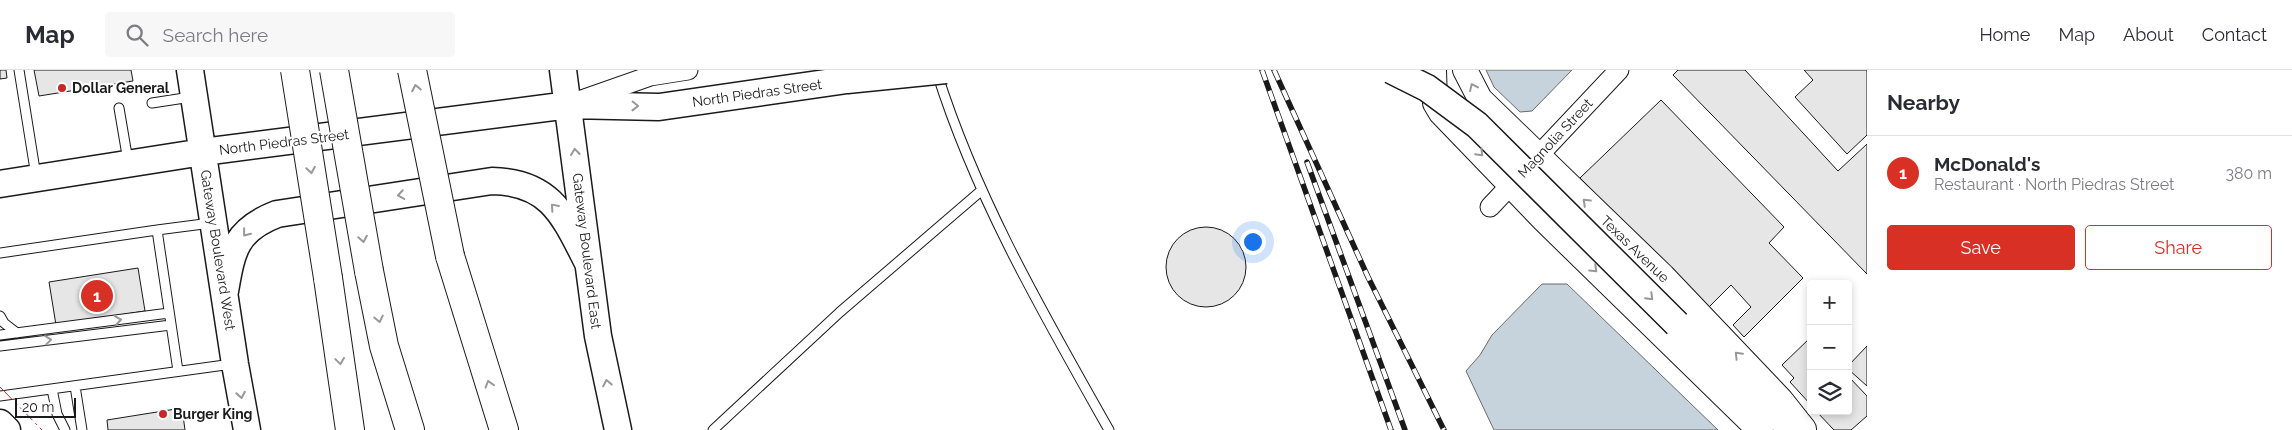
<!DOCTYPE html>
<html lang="en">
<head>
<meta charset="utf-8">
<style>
	:root { --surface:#fff; --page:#f7f7f7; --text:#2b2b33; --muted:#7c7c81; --line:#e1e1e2; --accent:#d93025 }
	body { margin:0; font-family:Raleway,sans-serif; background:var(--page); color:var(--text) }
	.controls { position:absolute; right:15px; bottom:15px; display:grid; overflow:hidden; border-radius:5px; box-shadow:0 2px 8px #0003 }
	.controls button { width:45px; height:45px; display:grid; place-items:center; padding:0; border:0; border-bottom:1px solid var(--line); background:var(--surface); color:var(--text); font:25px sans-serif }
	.scale { position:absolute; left:15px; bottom:12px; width:61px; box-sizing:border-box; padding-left:5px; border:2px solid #1a1a1a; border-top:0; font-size:14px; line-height:18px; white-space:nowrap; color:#1a1a1a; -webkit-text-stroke:4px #fff; paint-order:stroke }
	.you { position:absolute; left:1252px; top:171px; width:18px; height:18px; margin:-12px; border:4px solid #fff; border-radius:50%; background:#1a73e8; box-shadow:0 0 0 8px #1a73e833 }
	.badge { display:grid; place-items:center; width:32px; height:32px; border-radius:50%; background:var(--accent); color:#fff; font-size:16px; font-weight:700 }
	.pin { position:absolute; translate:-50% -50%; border:2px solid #fff; box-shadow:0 1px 5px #0006 }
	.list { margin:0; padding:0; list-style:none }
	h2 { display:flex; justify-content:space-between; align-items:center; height:65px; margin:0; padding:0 20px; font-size:21px }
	h2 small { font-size:16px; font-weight:400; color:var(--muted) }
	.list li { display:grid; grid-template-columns:32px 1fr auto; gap:15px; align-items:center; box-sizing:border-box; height:75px; padding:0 20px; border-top:1px solid var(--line) }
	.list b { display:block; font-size:19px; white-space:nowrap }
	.list p { margin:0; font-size:16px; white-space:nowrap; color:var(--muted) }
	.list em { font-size:16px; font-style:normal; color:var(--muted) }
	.actions { display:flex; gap:10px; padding:15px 20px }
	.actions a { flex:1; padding:11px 0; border:1px solid var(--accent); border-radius:5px; text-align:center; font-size:18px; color:var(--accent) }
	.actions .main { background:var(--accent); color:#fff }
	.icon { flex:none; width:28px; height:28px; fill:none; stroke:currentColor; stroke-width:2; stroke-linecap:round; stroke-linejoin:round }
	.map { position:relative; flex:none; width:1867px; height:360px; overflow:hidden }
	header { display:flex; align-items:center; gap:30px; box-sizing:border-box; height:70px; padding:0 25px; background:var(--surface); border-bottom:1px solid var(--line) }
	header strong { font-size:24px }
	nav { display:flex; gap:28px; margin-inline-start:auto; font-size:18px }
	.search { width:350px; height:45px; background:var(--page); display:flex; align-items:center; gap:12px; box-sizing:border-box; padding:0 18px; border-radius:5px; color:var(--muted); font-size:19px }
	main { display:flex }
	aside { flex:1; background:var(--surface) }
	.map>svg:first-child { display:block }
	.water { fill:#c6d2dc; stroke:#6a6a6a }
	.building { fill:#e6e6e6; stroke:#1a1a1a }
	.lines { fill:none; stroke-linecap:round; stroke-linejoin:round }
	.service-casing { stroke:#1a1a1a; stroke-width:11 }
	.minor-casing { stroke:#1a1a1a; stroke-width:21 }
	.tertiary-casing { stroke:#1a1a1a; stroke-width:26 }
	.secondary-casing { stroke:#1a1a1a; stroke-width:29 }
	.motorway-casing { stroke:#1a1a1a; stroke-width:30 }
	.service { stroke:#fff; stroke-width:9 }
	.minor { stroke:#fff; stroke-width:19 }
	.tertiary { stroke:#fff; stroke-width:24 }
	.secondary { stroke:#fff; stroke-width:26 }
	.motorway { stroke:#fff; stroke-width:28 }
	.rail-casing { stroke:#1a1a1a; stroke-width:5.5 }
	.rail { stroke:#fff; stroke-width:4; stroke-dasharray:11; stroke-linecap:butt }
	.secondary-bridge-casing { stroke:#1a1a1a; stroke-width:29; stroke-linecap:butt }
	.motorway-bridge-casing { stroke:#1a1a1a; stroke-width:30; stroke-linecap:butt }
	.secondary-bridge { stroke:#fff; stroke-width:26 }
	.motorway-bridge { stroke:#fff; stroke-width:28 }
	.power { stroke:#c62828; stroke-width:1; stroke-dasharray:18 4 2.5 4; stroke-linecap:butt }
	.oneway { stroke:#989898 }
	.poi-dot { fill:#c62828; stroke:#fff; stroke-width:2 }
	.labels { text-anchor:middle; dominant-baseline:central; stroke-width:4; stroke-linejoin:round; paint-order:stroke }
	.poi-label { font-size:14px; font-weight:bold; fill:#1a1a1a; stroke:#fff; text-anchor:start }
	.street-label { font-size:14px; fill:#1a1a1a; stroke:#fff }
</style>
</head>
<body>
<header>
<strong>Map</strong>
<div class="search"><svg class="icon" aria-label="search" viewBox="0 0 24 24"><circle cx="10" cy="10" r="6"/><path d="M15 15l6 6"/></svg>Search here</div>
<nav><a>Home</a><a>Map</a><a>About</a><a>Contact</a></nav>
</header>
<main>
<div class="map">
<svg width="1867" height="360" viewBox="0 0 1867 360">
	<rect width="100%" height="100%" fill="#fff"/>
	<path class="water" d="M 1486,0 L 1572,0 L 1532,41 L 1520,42 L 1494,17 Z
		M 1542,214 L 1567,214 L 1718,360 L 1494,360 L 1466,301 L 1480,285 L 1492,265 Z"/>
	<path class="building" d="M 0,0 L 6,0 L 7,8 L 0,9 Z
		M 34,0 L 131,0 L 133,11 L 39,26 Z
		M 1678,0 L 1745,0 L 1838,101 L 1867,74 L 1867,204 L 1673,5 Z
		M 1804,0 L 1867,0 L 1867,65 L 1847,84 L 1795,27 L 1813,10 Z
		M 1661,30 L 1784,157 L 1769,173 L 1803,208 L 1744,267 L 1733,255 L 1751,237 L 1731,215 L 1707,239 L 1580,108 Z
		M1166 197a40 40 0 1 1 80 0a40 40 0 1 1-80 0Z
		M 138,198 L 145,241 L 56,255 L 49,212 Z
		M 1811,267 L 1811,335 L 1790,312 L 1794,308 L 1782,295 Z
		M 1867,276 L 1867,316 L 1848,299 L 1848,296 Z
		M 1848,306 L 1867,326 L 1867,346 L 1851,360 L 1834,360 L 1816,341 L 1848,341 Z
		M 182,338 L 185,360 L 108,360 L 107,350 Z"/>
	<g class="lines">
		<defs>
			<path id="service" d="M 19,0 L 36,106
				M 937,3 C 977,130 1044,245 1109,360
				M 152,33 L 191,27
				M 119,38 L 128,91
				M 0,183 L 157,160
				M 0,246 L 4,253 L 17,263
				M 0,265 L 169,243
				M 0,276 L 171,255
				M 178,301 L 157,160 L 211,153
				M 75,316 L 82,360
				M 52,319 L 57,344 L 65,360
				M 0,326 L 232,294
				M 713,360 L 840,242 L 982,120"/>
			<path id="minor" d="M 579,31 L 650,6 L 688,0
				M 1490,137 L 1619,0"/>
			<path id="tertiary" d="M 1434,0 L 1435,33 L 1441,43 L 1544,150 L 1755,356 L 1761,360
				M 1465,0 L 1480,29 L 1663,206 L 1781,330 L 1804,359"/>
			<path id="secondary" d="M 190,0 L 235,294 L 247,360
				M 563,0 L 598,266 L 618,360
				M 0,114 L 203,82 L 569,35 L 659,37 L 847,10
				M 225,221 C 232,181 235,160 277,144 L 492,111 C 551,112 564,146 588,193
				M 1677,254 L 1793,360
				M 0,353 L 7,360"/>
			<path id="motorway" d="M 450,186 L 504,360
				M 369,201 L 384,276 L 410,360
				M 328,208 L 350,360"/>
		</defs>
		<use href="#service" class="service-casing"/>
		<use href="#minor" class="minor-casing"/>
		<use href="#tertiary" class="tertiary-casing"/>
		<use href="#secondary" class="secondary-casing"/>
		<use href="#motorway" class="motorway-casing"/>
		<use href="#service" class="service"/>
		<use href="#minor" class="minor"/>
		<use href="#tertiary" class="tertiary"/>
		<use href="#secondary" class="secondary"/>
		<use href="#motorway" class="motorway"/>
		<defs>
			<path id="rail" d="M 1262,0 L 1391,360
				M 1274,0 L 1368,207 L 1444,360
				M 1307,92 L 1405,360"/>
		</defs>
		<use href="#rail" class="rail-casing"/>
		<use href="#rail" class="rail"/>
		<defs>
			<path id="secondary-bridge" d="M 1391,0 L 1427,18 L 1477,55 L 1677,254
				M 847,10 L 946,0"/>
			<path id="motorway-bridge" d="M 295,0 L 328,208
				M 334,0 L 369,201
				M 412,0 L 450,186"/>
		</defs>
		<use href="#secondary-bridge" class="secondary-bridge-casing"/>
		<use href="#motorway-bridge" class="motorway-bridge-casing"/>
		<use href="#secondary-bridge" class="secondary-bridge"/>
		<use href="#motorway-bridge" class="motorway-bridge"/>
		<path class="power" d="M 0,317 L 42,360"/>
	</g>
	<defs><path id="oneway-chevron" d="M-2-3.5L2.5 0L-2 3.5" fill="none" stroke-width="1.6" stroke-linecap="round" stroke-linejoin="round" transform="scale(1.25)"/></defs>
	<g class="oneway">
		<use href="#oneway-chevron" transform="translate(1473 17) rotate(-115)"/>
		<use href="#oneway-chevron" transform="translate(416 18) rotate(-101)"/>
		<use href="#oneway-chevron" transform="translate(635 36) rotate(1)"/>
		<use href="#oneway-chevron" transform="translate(575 82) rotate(-97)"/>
		<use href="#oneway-chevron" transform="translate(1480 83) rotate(46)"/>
		<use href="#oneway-chevron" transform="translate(311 100) rotate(81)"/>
		<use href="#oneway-chevron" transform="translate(401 125) rotate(171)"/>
		<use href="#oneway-chevron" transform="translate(1586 132) rotate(-136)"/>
		<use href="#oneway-chevron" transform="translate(554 137) rotate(-131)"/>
		<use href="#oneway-chevron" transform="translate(246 163) rotate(128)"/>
		<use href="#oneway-chevron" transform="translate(363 169) rotate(80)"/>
		<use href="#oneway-chevron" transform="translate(1594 199) rotate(44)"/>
		<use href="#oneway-chevron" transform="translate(1650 227) rotate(45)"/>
		<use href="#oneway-chevron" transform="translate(379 249) rotate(78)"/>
		<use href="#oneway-chevron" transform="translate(118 250) rotate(-8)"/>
		<use href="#oneway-chevron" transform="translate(48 270) rotate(-7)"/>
		<use href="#oneway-chevron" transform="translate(1738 285) rotate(-134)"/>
		<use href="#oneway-chevron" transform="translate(340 291) rotate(82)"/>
		<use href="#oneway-chevron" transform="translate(607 313) rotate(-101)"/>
		<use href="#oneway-chevron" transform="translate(489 314) rotate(-107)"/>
		<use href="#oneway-chevron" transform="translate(241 325) rotate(80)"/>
	</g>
	<g class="poi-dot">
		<circle cx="62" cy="18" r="5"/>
		<circle cx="163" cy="344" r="5"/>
	</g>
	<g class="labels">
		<g class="poi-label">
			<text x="72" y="18">Dollar General</text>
			<text x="173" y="344">Burger King</text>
		</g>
		<g class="street-label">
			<text transform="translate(757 23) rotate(-8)">North Piedras Street</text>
			<text transform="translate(1555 68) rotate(-47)">Magnolia Street</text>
			<text transform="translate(284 72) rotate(-7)">North Piedras Street</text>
			<text transform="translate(1635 179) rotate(44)">Texas Avenue</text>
			<text transform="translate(218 180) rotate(81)">Gateway Boulevard West</text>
			<text transform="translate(587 181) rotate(83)">Gateway Boulevard East</text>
		</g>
	</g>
</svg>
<div class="controls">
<button>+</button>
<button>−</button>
<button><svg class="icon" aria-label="layers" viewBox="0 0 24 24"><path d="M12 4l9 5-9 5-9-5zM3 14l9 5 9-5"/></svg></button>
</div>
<div class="scale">20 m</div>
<div class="you"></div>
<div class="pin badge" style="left:97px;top:226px">1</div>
</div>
<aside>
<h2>Nearby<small></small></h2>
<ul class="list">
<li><span class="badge">1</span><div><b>McDonald's</b><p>Restaurant · North Piedras Street</p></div><em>380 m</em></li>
</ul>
<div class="actions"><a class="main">Save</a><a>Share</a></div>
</aside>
</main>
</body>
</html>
